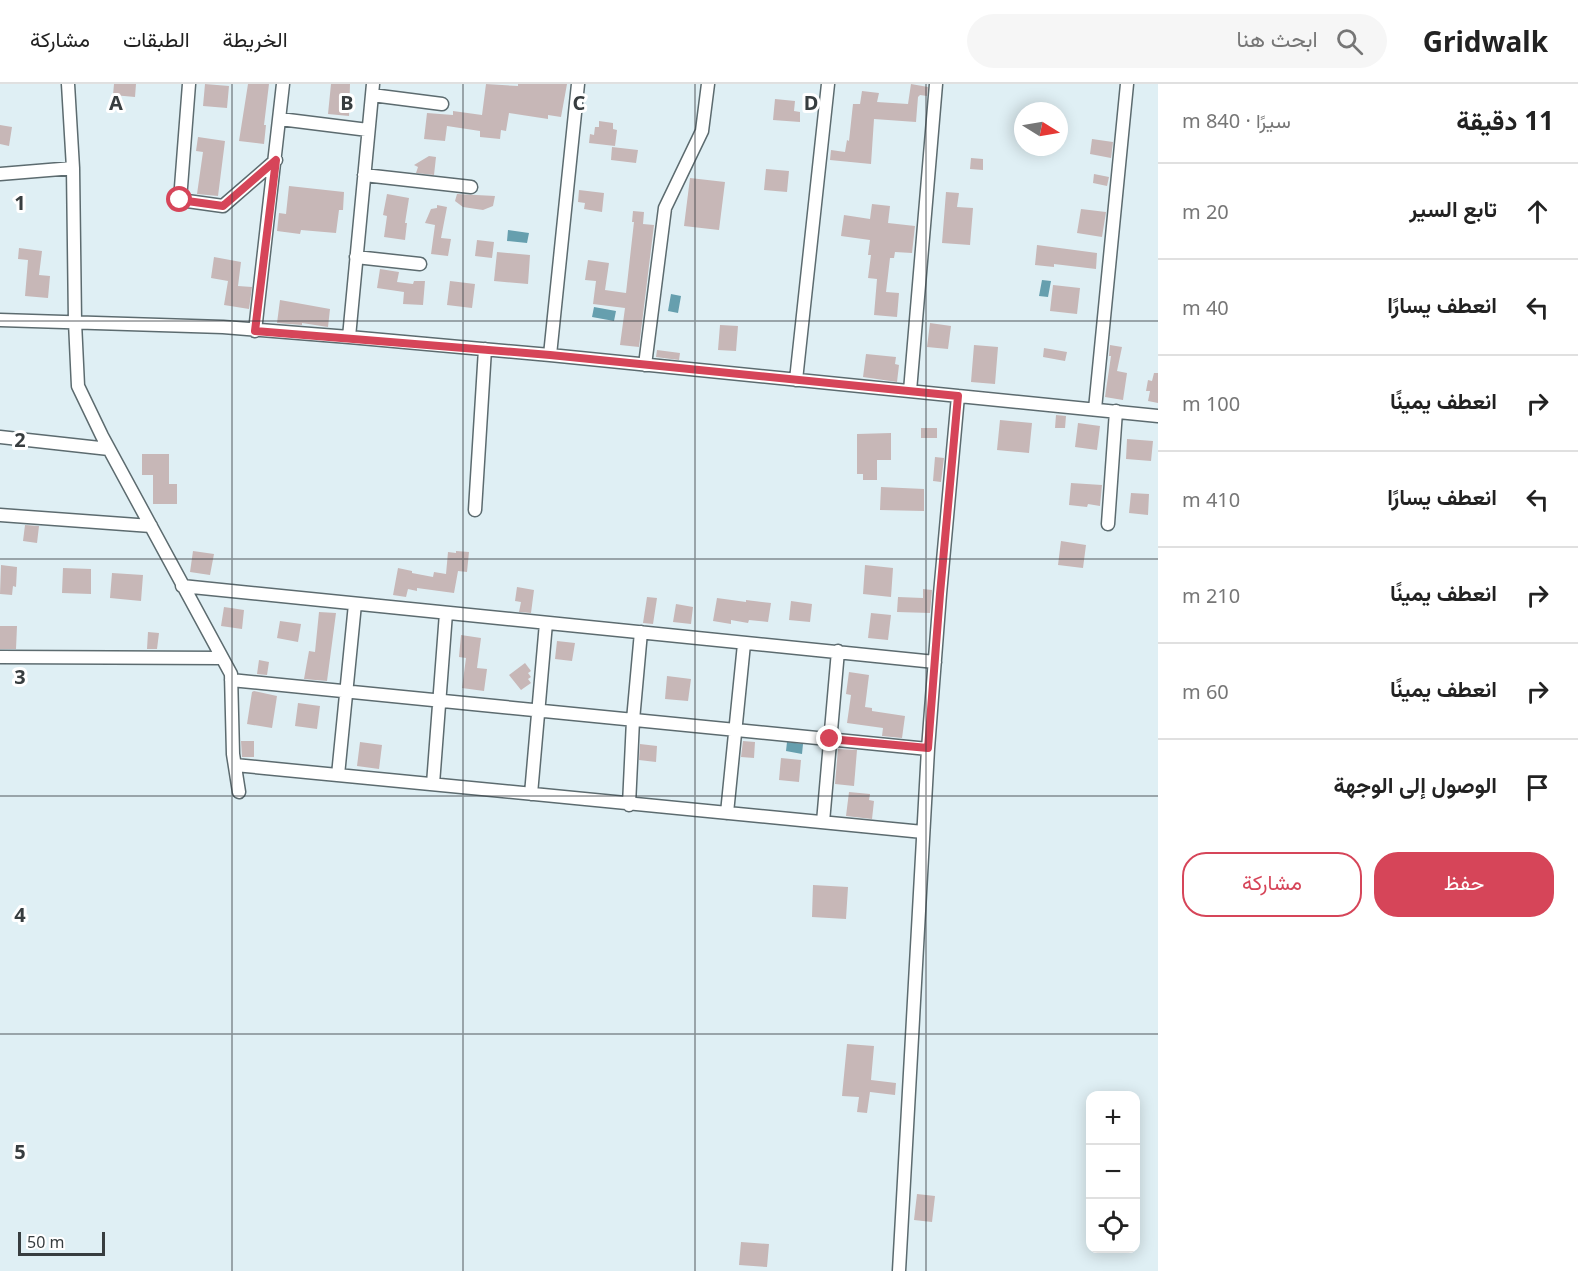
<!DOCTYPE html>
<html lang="ar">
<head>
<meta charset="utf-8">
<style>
	:root { --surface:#fff; --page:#f6f6f6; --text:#222; --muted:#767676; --line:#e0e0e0; --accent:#d64559 }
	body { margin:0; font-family:"Noto Sans",Vazirmatn,sans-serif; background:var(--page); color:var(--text); direction:rtl }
	.controls { position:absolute; right:18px; bottom:18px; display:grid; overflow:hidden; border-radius:12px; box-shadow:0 3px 15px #0003 }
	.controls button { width:54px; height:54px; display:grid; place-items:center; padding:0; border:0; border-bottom:2px solid var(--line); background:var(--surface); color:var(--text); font:30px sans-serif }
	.compass { position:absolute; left:1014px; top:18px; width:54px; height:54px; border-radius:50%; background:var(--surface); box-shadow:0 3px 15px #0003; rotate:101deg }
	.scale { position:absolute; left:18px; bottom:15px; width:87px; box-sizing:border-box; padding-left:6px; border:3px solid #373d3f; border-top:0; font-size:16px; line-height:21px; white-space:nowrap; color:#373d3f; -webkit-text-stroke:4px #fff; paint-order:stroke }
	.stop { position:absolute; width:18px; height:18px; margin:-14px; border:4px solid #d64559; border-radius:50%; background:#fff }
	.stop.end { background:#d64559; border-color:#fff; box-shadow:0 2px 6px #0008 }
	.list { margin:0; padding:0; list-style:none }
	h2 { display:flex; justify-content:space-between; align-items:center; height:78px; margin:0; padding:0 24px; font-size:26px }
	h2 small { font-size:20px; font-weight:400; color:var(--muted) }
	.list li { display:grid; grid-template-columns:39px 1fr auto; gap:18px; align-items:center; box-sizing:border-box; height:96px; padding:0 24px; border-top:2px solid var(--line) }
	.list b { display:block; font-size:22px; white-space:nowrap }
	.list em { font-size:20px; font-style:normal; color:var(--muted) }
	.actions { display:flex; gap:12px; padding:18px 24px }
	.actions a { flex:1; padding:14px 0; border:2px solid var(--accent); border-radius:24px; text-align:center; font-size:21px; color:var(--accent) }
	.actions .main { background:var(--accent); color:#fff }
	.icon { flex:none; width:33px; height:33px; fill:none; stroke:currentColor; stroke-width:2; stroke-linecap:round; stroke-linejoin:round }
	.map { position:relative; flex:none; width:1158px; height:1187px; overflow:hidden; direction:ltr }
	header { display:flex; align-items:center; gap:36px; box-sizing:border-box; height:84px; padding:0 30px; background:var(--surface); border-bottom:2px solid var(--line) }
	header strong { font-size:28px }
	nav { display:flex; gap:33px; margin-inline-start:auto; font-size:21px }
	.search { width:420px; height:54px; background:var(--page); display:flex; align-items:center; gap:15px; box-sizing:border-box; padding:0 21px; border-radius:33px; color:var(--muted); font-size:22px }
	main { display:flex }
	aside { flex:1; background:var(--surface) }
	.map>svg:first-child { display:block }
	.water { fill:#669fae }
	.building { fill:#c7b7b7 }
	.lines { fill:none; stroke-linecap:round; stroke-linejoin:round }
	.street-casing { stroke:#5c6b6f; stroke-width:15 }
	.street { stroke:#fff; stroke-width:12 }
	.route { stroke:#d64559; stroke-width:8 }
	.grid { fill:none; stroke:#373d3f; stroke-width:1.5; stroke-opacity:0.55 }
	.grid-label { font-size:20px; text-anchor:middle; font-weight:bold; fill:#373d3f; stroke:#fff; stroke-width:6; stroke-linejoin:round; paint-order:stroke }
</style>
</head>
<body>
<header>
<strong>Gridwalk</strong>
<div class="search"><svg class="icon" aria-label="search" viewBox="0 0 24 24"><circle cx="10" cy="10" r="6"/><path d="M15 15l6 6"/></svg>ابحث هنا</div>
<nav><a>الخريطة</a><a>الطبقات</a><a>مشاركة</a></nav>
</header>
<main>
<aside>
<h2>11 دقيقة<small>سيرًا · 840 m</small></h2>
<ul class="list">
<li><svg class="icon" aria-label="ahead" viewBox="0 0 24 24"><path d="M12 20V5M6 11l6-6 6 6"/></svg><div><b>تابع السير</b></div><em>20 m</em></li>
<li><svg class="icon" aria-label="left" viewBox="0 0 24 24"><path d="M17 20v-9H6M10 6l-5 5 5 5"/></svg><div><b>انعطف يسارًا</b></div><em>40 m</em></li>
<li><svg class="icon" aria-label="right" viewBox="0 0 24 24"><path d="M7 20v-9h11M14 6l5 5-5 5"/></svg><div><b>انعطف يمينًا</b></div><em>100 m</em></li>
<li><svg class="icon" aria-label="left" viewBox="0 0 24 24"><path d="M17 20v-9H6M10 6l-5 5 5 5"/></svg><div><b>انعطف يسارًا</b></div><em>410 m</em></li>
<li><svg class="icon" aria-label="right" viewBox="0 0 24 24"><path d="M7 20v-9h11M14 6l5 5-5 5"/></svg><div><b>انعطف يمينًا</b></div><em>210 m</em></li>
<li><svg class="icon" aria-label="right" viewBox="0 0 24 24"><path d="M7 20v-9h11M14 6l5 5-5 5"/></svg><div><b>انعطف يمينًا</b></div><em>60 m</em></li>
<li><svg class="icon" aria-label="arrive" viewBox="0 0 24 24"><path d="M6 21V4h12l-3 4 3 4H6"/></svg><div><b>الوصول إلى الوجهة</b></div></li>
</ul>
<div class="actions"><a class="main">حفظ</a><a>مشاركة</a></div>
</aside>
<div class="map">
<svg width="1158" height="1187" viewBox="0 0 1158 1187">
	<rect width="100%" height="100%" fill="#dfeff4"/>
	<path class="water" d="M 508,146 L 529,149 L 527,159 L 507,157 Z
		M 1042,196 L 1051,197 L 1048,213 L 1039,212 Z
		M 671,210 L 681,212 L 678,229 L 668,227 Z
		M 594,223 L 616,227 L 614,237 L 592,233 Z
		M 787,658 L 803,660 L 802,670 L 786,667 Z"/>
	<path class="building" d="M 114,0 L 136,0 L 135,13 L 113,11 Z
		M 205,0 L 229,2 L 227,24 L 203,22 Z
		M 248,0 L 269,0 L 264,41 L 266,41 L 264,60 L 239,57 Z
		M 331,0 L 350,0 L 349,32 L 328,30 Z
		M 486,0 L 518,2 L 518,0 L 567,0 L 561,33 L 548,31 L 548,35 L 509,29 L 506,47 L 501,46 L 500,55 L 480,53 L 480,47 L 447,42 L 445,57 L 424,55 L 427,29 L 453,31 L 453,27 L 482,31 Z
		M 911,0 L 928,3 L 927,12 L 920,11 L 918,13 L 916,38 L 874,35 L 871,80 L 830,76 L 831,66 L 845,68 L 847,56 L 849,57 L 853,20 L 860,20 L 862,7 L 879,9 L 877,18 L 908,20 Z
		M 775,15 L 795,17 L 794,27 L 800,28 L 800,38 L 773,36 Z
		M 599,37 L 613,39 L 613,45 L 617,46 L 615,62 L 589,59 L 590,50 L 594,51 L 595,43 L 599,43 Z
		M 0,41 L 12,43 L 9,62 L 0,60 Z
		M 198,53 L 225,57 L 218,112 L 197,110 L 203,68 L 196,67 Z
		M 1092,55 L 1113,58 L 1111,74 L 1090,70 Z
		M 612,63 L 638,66 L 636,79 L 611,76 Z
		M 429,72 L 436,73 L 434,91 L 416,89 L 418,83 L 414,81 Z
		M 971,74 L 983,75 L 983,86 L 970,85 Z
		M 766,85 L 789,87 L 787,108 L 764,106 Z
		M 1094,90 L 1109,93 L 1107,102 L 1093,99 Z
		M 690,94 L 725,98 L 719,146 L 684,142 Z
		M 289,102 L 344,108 L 343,126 L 339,126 L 336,149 L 301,146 L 300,150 L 277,147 L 279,129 L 286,130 Z
		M 579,106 L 604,109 L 602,128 L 584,125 L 585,119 L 578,118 Z
		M 946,108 L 959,109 L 957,123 L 973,124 L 970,161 L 942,159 Z
		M 387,110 L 409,114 L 405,139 L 407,139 L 405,156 L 384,153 L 387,132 L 383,131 Z
		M 457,110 L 495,112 L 493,122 L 483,126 L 463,123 L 455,117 Z
		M 872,120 L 890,122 L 888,139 L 915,142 L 912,169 L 895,168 L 894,174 L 890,174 L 886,208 L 899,209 L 897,233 L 874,231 L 877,195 L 868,194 L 871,171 L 868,171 L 870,156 L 841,152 L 844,131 L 870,135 Z
		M 437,121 L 447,123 L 441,154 L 451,155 L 448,172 L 431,170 L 435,141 L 425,139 L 431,125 L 437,124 Z
		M 1081,125 L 1106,128 L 1102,153 L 1077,149 Z
		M 633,127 L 644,128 L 643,140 L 654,141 L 639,263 L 620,261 L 625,224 L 593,220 L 596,197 L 585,196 L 588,176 L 609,179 L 605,206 L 626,209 L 634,138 L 632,138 Z
		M 477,156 L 494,158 L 492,174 L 475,172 Z
		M 1037,161 L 1097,169 L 1096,185 L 1054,180 L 1054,183 L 1035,181 Z
		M 19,164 L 42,167 L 39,191 L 50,192 L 48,214 L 25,212 L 28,176 L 18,175 Z
		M 497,168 L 530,171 L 528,200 L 494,197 Z
		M 214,173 L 241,178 L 238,202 L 252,203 L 249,225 L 224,221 L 228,197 L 211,194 Z
		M 380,185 L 399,188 L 397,198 L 413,200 L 414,197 L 425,197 L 423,221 L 403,220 L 404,208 L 377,204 Z
		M 450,197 L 475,200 L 472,224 L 447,221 Z
		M 1053,201 L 1080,204 L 1077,230 L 1050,227 Z
		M 280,216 L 330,225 L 328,243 L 302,239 L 302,241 L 277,239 Z
		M 930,239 L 951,242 L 948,265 L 927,263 Z
		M 720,241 L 738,242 L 736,267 L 718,266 Z
		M 974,261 L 998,263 L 995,300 L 971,298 Z
		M 1110,261 L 1122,263 L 1117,287 L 1127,289 L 1123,316 L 1105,313 L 1111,272 L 1109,272 Z
		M 1044,264 L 1067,268 L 1065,277 L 1043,273 Z
		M 657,266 L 680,269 L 679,276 L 656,273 Z
		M 866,270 L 896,273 L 895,280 L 899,281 L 897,298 L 863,293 Z
		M 1154,289 L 1158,289 L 1158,319 L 1148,317 L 1150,307 L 1146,307 L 1148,296 L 1152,297 Z
		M 1056,331 L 1066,332 L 1065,344 L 1055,344 Z
		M 1000,336 L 1032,339 L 1029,369 L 997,366 Z
		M 1078,339 L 1100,342 L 1097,366 L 1075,363 Z
		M 921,344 L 937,344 L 937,354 L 921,354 Z
		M 891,349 L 891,376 L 877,376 L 877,396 L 863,396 L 863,390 L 857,390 L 857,350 Z
		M 1127,355 L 1153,357 L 1151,377 L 1126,375 Z
		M 142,370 L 169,370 L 169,400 L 177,400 L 177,420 L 153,420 L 153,391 L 142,391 Z
		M 935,373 L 944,374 L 941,398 L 933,397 Z
		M 1071,399 L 1102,401 L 1100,422 L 1088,420 L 1087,423 L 1069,421 Z
		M 881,403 L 924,405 L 924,427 L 880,426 Z
		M 1131,409 L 1149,410 L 1148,431 L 1129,429 Z
		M 25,441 L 39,442 L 37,459 L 23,457 Z
		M 1061,457 L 1086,461 L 1083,484 L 1058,481 Z
		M 193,467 L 214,470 L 210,491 L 190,488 Z
		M 456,467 L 469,468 L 467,488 L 458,487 L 454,509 L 417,504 L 417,507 L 408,505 L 406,513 L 393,511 L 398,484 L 412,487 L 412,489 L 433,493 L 434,488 L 446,490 L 448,468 L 456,469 Z
		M 1,481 L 17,483 L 16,503 L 13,502 L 12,511 L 0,510 Z
		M 865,481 L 893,484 L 891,513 L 863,510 Z
		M 63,484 L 91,485 L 91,510 L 62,509 Z
		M 112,489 L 143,491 L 141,517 L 110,514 Z
		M 517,503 L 534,506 L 531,529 L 519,528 L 521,518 L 515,517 Z
		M 923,505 L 932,506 L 930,529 L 897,528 L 898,513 L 923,514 Z
		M 647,513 L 657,514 L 653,540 L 643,539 Z
		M 717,514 L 746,518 L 746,516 L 771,519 L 768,538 L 749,536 L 748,539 L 731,536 L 731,540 L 713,537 Z
		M 791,517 L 812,520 L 810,538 L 789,536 Z
		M 676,520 L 693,523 L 691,540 L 673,538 Z
		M 224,523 L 244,526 L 242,545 L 221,542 Z
		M 319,528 L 336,529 L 327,597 L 304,595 L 309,567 L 315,568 Z
		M 871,529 L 891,531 L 888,556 L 868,554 Z
		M 280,537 L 301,540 L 298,558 L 277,554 Z
		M 0,542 L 17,542 L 16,565 L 0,565 Z
		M 148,548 L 159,549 L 157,565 L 147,565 Z
		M 461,551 L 481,554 L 477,584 L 487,585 L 484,607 L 462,604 L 466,574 L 459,573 Z
		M 557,557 L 575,559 L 572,577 L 555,575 Z
		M 259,576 L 269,578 L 267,591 L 257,590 Z
		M 525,579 L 531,587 L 528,589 L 531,593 L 528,595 L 531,599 L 521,606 L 509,591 Z
		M 849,588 L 869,591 L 865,623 L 872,624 L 872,627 L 905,632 L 902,654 L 882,652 L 883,644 L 847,639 L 851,611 L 846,610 Z
		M 667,592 L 691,595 L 688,617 L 665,615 Z
		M 254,607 L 277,612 L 272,644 L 247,640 L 252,608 Z
		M 298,619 L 320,622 L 317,645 L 295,642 Z
		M 241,657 L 254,657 L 254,673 L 242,673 Z
		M 743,657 L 755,658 L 754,674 L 741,673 Z
		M 360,658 L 382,661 L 379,685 L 357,682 Z
		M 640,660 L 657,662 L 656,678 L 639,676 Z
		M 838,665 L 857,666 L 854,702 L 835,700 Z
		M 781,674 L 801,676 L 799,698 L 779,696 Z
		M 849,708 L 870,710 L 869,716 L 874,717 L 872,735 L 846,732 Z
		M 813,801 L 848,803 L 846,835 L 812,833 Z
		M 847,960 L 874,962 L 871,996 L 896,999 L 895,1011 L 870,1008 L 867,1029 L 857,1028 L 859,1013 L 842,1012 Z
		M 917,1110 L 935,1112 L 932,1138 L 914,1136 Z
		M 741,1158 L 769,1160 L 767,1183 L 739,1181 Z"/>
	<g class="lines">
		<defs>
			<path id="street" d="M 68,0 L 73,84 L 75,238 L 78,302 L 102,352 L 231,590 L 233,670 L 239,708
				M 189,0 L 180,116 L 223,122 L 276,76
				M 372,11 L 442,20
				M 280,35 L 368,46
				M 0,90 L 73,84
				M 364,91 L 471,103
				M 356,173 L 420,180
				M 0,236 L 223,243 L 349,253 L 550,271 L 1158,332
				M 255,247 L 283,0
				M 349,253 L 373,0
				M 550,271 L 578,0
				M 645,281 L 665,124 L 702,47 L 708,0
				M 796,296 L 828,0
				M 910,307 L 936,0
				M 1095,325 L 1127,0
				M 0,353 L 109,365
				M 475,426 L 485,265
				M 0,431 L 151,442
				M 1108,440 L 1116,327
				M 182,502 L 935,578
				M 0,573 L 222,574
				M 231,596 L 928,665
				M 235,681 L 923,748
				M 338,691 L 355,520
				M 433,700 L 446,529
				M 531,710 L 546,539
				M 629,721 L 633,636 L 641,548
				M 727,729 L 744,560
				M 823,738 L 838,567
				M 899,1187 L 928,665 L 940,510 L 958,312"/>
		</defs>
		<use href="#street" class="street-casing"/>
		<use href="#street" class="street"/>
	</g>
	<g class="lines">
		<path class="route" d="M 180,116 L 223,122 L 276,76 L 255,247 L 550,271 L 958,312 L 940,510 L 928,664 L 830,655"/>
	</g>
	<path class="grid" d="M 232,0 L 232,1187M 463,0 L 463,1187M 695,0 L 695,1187M 926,0 L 926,1187M 0,237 L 1158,237M 0,475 L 1158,475M 0,712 L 1158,712M 0,950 L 1158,950"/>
	<g class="grid-label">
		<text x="116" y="26">A</text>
		<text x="347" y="26">B</text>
		<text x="579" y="26">C</text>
		<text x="811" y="26">D</text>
		<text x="20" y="126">1</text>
		<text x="20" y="363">2</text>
		<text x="20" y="600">3</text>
		<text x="20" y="838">4</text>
		<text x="20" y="1075">5</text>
	</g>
</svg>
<div class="controls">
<button>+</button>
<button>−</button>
<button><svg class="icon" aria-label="locate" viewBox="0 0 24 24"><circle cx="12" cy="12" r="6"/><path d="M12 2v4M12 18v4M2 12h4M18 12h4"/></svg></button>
</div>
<svg class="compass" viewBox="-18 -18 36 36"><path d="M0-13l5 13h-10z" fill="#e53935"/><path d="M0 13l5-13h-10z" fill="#767676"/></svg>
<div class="scale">50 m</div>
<div class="stop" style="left:180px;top:116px"></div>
<div class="stop end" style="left:830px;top:655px"></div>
</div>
</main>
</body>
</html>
